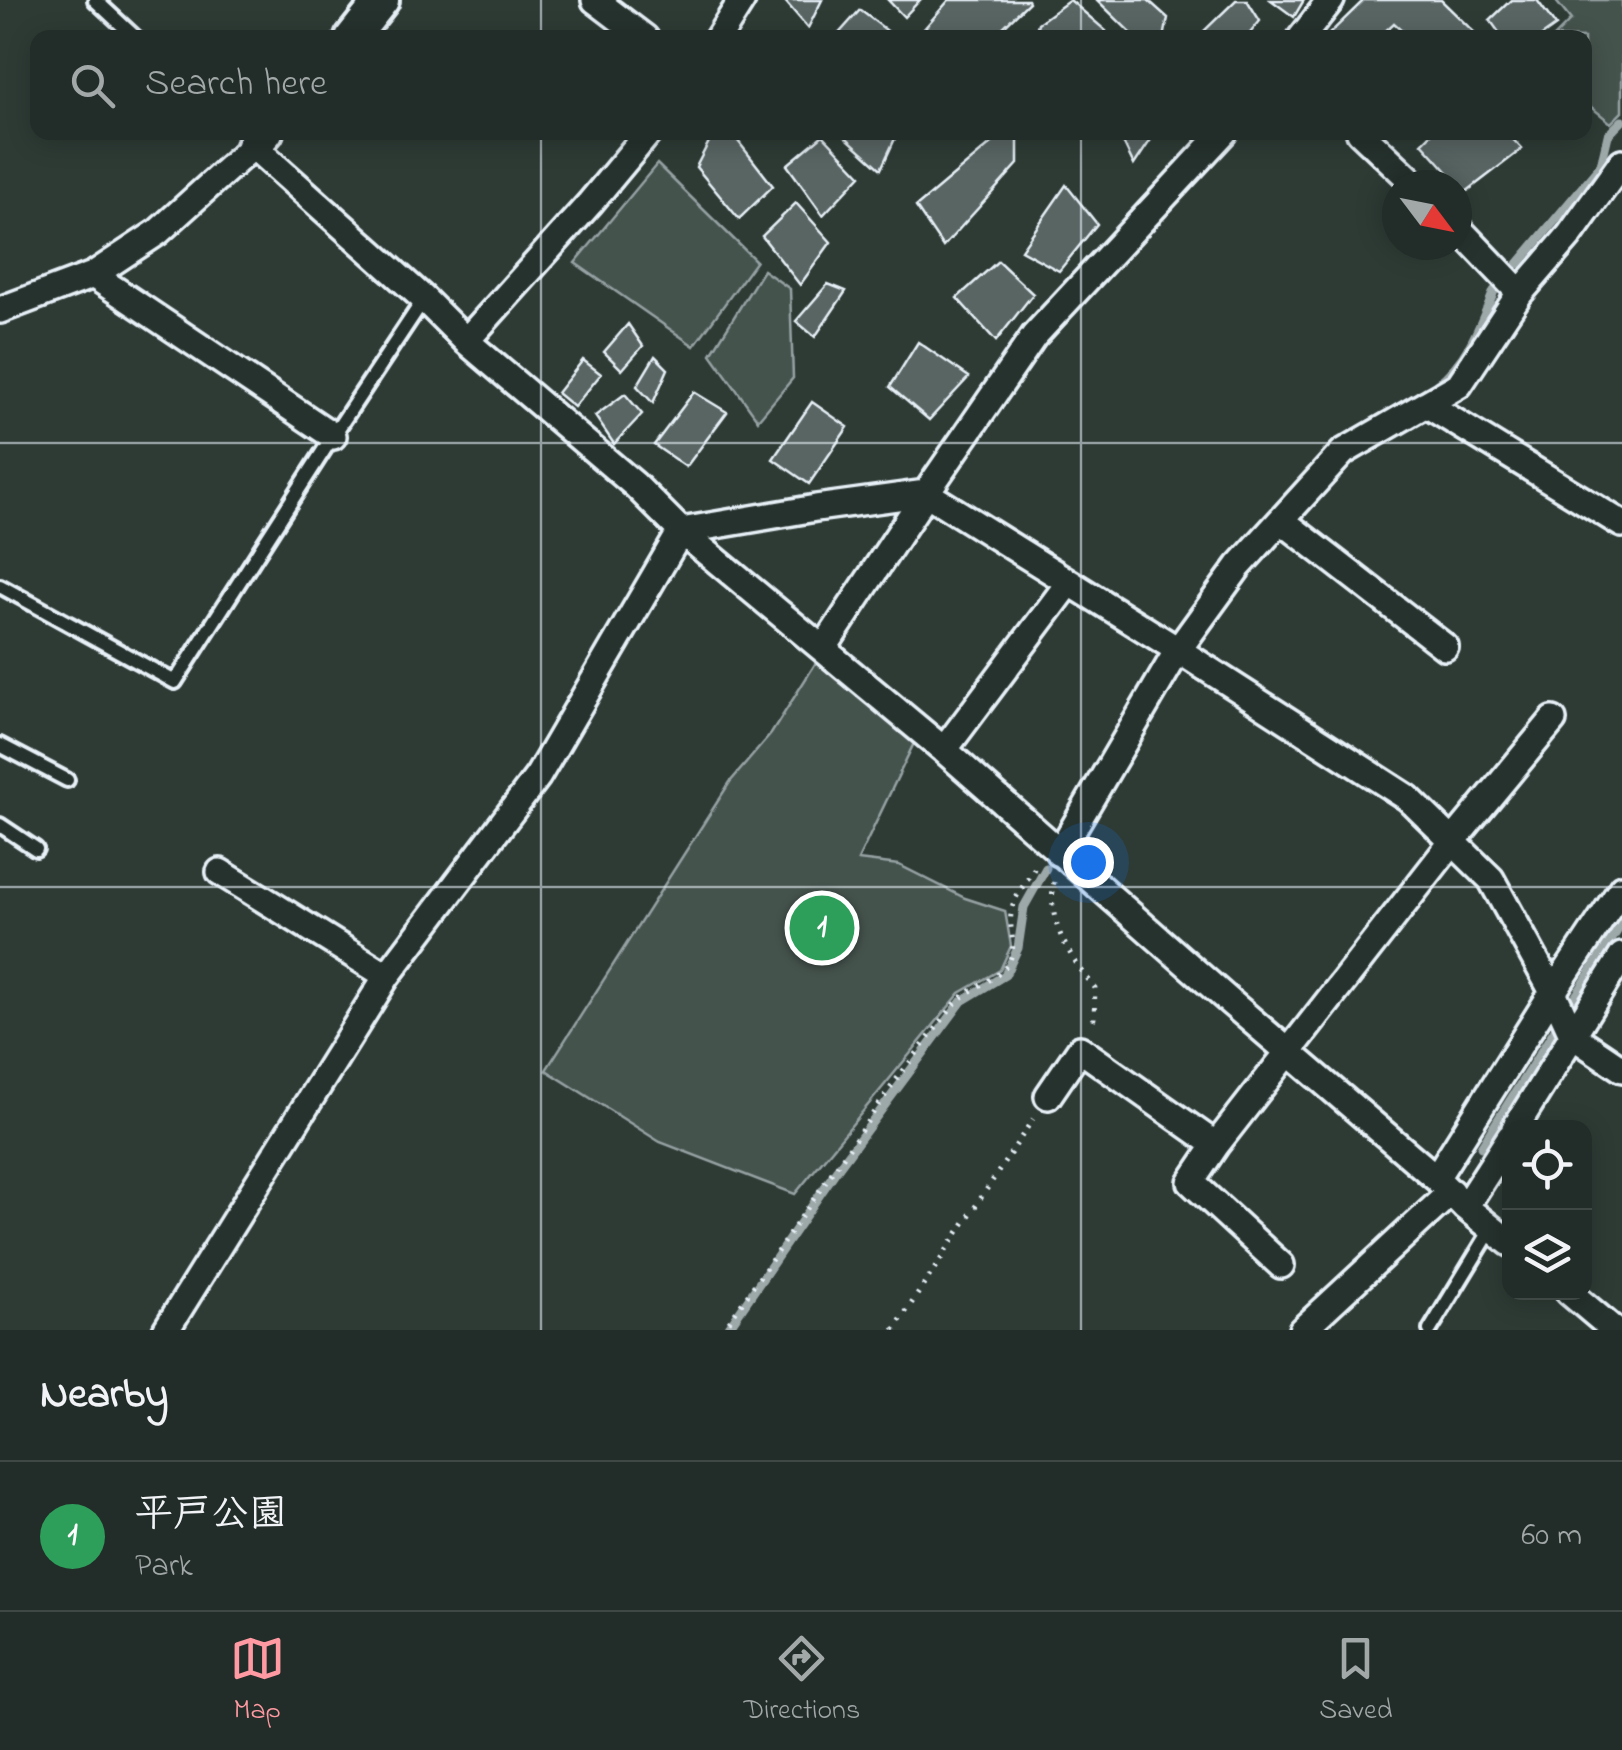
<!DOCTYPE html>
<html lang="en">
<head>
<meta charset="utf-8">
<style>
	:root { --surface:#222c28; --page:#2e3834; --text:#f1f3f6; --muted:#a2a7a8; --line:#3f4845; --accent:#ff9aa2 }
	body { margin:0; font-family:"Indie Flower","Klee One",sans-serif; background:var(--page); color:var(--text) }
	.controls { position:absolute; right:30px; bottom:30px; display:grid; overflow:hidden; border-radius:20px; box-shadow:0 5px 25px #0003 }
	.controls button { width:90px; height:90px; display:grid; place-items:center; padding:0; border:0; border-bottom:2px solid var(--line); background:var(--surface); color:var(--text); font:50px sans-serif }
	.compass { position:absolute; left:1382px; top:170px; width:90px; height:90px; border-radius:50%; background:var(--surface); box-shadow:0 5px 25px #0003; rotate:122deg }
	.you { position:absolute; left:1088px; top:862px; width:35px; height:35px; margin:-25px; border:8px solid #fff; border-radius:50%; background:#1a73e8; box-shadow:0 0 0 15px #1a73e833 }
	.badge { display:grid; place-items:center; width:65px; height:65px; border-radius:50%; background:var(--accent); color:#fff; font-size:32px; font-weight:700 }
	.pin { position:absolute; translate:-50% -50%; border:5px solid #fff; box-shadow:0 2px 10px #0006 }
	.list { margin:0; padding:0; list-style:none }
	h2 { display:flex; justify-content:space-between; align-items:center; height:130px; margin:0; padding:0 40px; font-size:42px }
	h2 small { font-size:32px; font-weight:400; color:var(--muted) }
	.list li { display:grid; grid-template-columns:65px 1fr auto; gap:30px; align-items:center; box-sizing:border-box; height:150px; padding:0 40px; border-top:2px solid var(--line) }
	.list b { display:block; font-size:38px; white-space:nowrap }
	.list p { margin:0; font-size:32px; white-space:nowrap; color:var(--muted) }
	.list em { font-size:32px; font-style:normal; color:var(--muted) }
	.icon { flex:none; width:55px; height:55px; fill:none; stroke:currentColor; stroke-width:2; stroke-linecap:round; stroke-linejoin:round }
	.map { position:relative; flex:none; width:1622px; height:1330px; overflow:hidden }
	.search { position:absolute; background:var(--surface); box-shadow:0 5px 25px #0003; left:30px; right:30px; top:30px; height:110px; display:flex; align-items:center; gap:25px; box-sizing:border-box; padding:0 35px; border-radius:20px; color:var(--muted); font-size:38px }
	.sheet { height:280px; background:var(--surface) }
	nav { display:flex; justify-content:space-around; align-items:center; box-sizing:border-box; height:140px; border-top:2px solid var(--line); background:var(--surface); font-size:28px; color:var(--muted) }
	nav a { display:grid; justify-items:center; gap:5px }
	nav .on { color:var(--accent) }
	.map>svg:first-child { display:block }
	.green { fill:#45524e; stroke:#96a2a3; stroke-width:2.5 }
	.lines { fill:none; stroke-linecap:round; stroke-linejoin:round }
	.stream { stroke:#9da8a9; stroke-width:9 }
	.building { fill:#596563; stroke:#e8f1f8; stroke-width:2.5 }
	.service-casing { stroke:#e8f1f8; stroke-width:20 }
	.minor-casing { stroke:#e8f1f8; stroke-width:32 }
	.tertiary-casing { stroke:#e8f1f8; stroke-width:40 }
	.path { stroke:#e8f1f8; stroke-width:5; stroke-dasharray:2.5 8; stroke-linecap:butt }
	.service { stroke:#26332d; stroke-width:12 }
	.minor { stroke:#26332d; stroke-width:25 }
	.tertiary { stroke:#26332d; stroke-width:32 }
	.grid { fill:none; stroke:#e8f1f8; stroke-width:2.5; stroke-opacity:0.55 }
</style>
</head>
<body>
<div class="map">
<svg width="1622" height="1330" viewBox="0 0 1622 1330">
	<rect width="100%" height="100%" fill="#2e3b35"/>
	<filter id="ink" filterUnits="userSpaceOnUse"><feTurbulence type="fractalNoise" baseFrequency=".01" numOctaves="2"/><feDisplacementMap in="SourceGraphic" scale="20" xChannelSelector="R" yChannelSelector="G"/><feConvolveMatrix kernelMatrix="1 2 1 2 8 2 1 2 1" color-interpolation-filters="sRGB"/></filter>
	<g filter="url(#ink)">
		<path class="green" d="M 1555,0 L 1622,0 L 1622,112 L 1611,123 L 1585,102 L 1584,38 L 1554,37 L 1571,20 Z
			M 657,164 L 756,261 L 694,346 L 575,263 Z
			M 763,270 L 790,289 L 793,378 L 758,420 L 711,354 Z
			M 817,661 L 914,743 L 858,860 L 899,865 L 965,898 L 1005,911 L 1011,946 L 1000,970 L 960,993 L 795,1194 L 660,1142 L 546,1070 L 730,782 L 771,734 Z"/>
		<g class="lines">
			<path class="stream" d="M 1518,264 L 1601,165 L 1608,135 L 1622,121
				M 1436,385 C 1467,362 1480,326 1494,291
				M 1481,1147 L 1622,923
				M 727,1330 L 836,1171 L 962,1001 L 1005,975 L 1018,948 L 1024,907 L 1046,868"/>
		</g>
		<path class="building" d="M 784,0 L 822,0 L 808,28 Z
			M 888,0 L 920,0 L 904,17 Z
			M 949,0 L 1028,0 L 1029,2 L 992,38 L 916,38 Z
			M 1070,0 L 1106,31 L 1102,38 L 1034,38 L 1038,23 Z
			M 1097,0 L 1148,0 L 1168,18 L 1164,38 L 1136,38 Z
			M 1236,0 L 1247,0 L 1260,21 L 1246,38 L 1207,38 L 1204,31 Z
			M 1271,0 L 1304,0 L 1294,17 Z
			M 1364,0 L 1441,0 L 1475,33 L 1470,38 L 1411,38 L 1394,23 L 1378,38 L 1327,36 Z
			M 1511,0 L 1537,0 L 1556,26 L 1539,38 L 1503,38 L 1490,20 Z
			M 860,10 L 894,36 L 835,38 Z
			M 714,132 L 731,132 L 773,186 L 739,219 L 696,167 Z
			M 840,132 L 898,132 L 881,169 Z
			M 1005,132 L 1018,132 L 1018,164 L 943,247 L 916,207 Z
			M 1118,132 L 1156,132 L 1134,165 Z
			M 1433,132 L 1506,132 L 1522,149 L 1466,192 L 1422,143 Z
			M 823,135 L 861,175 L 823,215 L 787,165 Z
			M 1066,185 L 1097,224 L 1059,271 L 1021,250 Z
			M 796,203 L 831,242 L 800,285 L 762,236 Z
			M 998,261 L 1033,294 L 996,341 L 957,298 Z
			M 828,284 L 846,291 L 815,337 L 796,321 Z
			M 628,324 L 643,346 L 622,370 L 604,352 Z
			M 918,342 L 969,377 L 929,420 L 890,387 Z
			M 655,356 L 668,369 L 653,403 L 637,386 Z
			M 583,360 L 601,374 L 574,407 L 557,393 Z
			M 694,392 L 727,412 L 686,467 L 654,445 Z
			M 625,394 L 642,414 L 614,444 L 595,416 Z
			M 812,402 L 848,427 L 809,484 L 773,459 Z"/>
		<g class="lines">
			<defs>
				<path id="service" d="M 95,0 L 136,38
					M 0,586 L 175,682 L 333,436 L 424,299
					M 0,745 L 67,780
					M 0,825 L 36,849
					M 1430,1330 L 1492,1228"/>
				<path id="minor" d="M 595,0 L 645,38
					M 718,38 L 742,0
					M 1301,38 L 1331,0
					M 1360,132 L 1416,185
					M 1457,227 L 1520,293
					M 93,275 L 333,436
					M 0,310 L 93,275 L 158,232 L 253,146 L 424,299 L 466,341 L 635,485 L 681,531 L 944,750 L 1229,1001 L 1436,1178 L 1465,1207 L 1510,1243
					M 466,341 L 590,203 L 649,132
					M 1426,404 L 1622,524
					M 1281,520 L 1445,647
					M 823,649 L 926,493 L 1034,336 L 1224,132
					M 944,750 L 1069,583
					M 1059,853 L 1178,650 L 1239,566 L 1343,452 L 1459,385 L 1520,293 L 1569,236 L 1622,162
					M 220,872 L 387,976
					M 1048,1096 L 1080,1049 L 1216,1145 L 1453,841 L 1553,720
					M 1515,1128 L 1622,956
					M 1216,1145 L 1191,1182 L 1281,1265
					M 1436,1178 L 1553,992 L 1622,888
					M 1465,1207 L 1510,1137
					M 1569,1292 L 1614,1330
					M 166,1330 L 387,976 L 538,776 L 681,531 L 816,508 L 926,493 L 1178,650 L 1408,798 L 1491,879 L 1553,992 L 1573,1036 L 1622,1069
					M 1302,1330 L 1451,1192"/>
				<path id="tertiary" d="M 352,38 L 382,0
					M 253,146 L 266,132"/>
			</defs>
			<use href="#service" class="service-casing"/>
			<use href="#minor" class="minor-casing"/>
			<use href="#tertiary" class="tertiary-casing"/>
			<path class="path" d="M 1054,882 C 1046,923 1071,958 1095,988 L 1094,1018 L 1092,1024
				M 723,1330 L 896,1080 L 954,1005 C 970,986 998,981 1009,962 C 1018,944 1007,927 1012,909 C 1015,895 1028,880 1035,867
				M 894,1330 L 1033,1119"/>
			<use href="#service" class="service"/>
			<use href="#minor" class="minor"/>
			<use href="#tertiary" class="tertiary"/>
		</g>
	</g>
	<path class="grid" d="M 541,0 L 541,38M 1081,0 L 1081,38M 541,132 L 541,1330M 1081,132 L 1081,1330M 0,443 L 1622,443M 0,887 L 1622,887"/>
</svg>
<div class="controls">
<button><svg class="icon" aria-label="locate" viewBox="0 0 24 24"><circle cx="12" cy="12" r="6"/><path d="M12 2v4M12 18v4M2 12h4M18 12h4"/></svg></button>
<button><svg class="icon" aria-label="layers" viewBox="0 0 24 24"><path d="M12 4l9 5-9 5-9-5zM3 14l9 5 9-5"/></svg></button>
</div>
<svg class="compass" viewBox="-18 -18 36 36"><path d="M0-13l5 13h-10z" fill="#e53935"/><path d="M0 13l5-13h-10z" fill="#a2a7a8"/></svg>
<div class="you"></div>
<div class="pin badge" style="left:822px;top:928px;background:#2e9e5b">1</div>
<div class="search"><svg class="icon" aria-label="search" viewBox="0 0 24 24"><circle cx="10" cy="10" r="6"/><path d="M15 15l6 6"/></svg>Search here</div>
</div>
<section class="sheet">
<h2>Nearby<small></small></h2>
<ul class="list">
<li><span class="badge" style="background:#2e9e5b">1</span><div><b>平戸公園</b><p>Park</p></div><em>60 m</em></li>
</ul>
</section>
<nav>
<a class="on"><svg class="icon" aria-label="map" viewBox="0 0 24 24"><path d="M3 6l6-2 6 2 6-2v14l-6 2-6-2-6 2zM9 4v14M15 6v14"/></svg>Map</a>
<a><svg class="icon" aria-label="directions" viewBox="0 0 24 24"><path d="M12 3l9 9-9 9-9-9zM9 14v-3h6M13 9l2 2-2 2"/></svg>Directions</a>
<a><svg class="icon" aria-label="saved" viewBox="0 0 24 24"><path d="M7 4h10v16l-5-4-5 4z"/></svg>Saved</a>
</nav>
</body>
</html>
